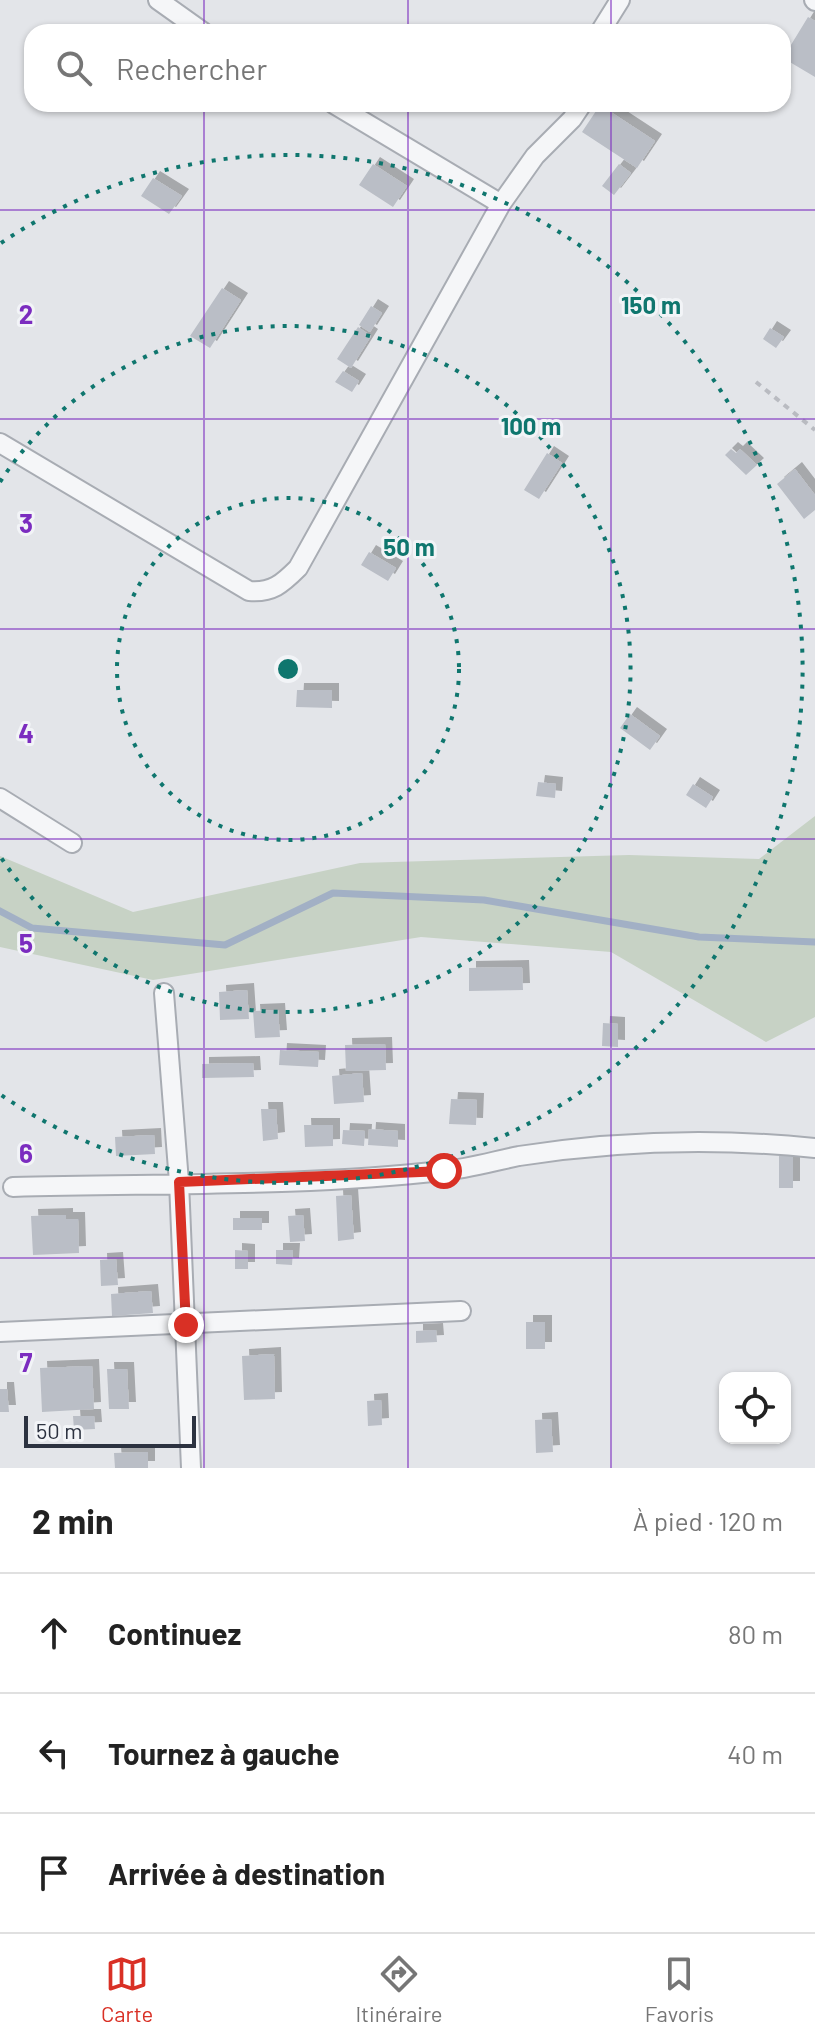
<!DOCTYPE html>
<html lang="fr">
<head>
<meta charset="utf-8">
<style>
	:root { --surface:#fff; --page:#f6f6f6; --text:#222; --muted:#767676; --line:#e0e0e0; --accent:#d93025 }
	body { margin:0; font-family:Barlow,sans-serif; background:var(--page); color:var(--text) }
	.controls { position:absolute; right:24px; bottom:24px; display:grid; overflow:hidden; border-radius:16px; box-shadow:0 2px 6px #0004 }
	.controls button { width:72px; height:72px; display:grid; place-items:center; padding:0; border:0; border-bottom:2px solid var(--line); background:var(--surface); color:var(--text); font:40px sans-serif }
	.scale { position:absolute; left:24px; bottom:20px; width:172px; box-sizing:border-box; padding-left:8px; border:4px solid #2c3240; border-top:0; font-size:22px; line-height:28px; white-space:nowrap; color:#2c3240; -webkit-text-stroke:6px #f2f4f7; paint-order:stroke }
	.stop { position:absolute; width:24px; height:24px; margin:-18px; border:6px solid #d93025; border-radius:50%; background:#fff }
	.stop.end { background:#d93025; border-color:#fff; box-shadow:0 2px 8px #0008 }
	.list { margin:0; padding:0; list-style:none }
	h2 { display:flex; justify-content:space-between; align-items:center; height:104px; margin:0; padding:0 32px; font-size:34px }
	h2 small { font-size:26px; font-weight:400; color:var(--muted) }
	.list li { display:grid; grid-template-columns:52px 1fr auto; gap:24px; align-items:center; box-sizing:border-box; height:120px; padding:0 32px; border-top:2px solid var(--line) }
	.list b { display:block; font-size:30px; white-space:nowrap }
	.list em { font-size:26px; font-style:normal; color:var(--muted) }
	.icon { flex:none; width:44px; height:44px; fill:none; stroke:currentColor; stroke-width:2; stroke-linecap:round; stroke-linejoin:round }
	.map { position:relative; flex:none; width:815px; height:1468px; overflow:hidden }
	.search { position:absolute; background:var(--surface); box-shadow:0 2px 6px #0004; left:24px; right:24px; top:24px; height:88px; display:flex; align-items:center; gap:20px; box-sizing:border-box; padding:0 28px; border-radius:24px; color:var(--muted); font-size:30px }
	.sheet { height:464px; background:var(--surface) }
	nav { display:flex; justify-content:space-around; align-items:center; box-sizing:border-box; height:112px; border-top:2px solid var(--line); background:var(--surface); font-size:22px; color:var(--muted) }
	nav a { display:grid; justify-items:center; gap:4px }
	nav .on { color:var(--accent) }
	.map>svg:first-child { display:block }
	.green { fill:#c7d2c5 }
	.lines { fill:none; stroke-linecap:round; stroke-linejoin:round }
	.stream { stroke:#a2b0c5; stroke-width:7 }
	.building { fill:#babec6; filter:url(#shadow) }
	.street-casing { stroke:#a8acb3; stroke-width:22 }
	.path { stroke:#b9bbc1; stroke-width:4; stroke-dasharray:6 6; stroke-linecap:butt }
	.street { stroke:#f5f6f8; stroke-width:18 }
	.route { stroke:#d93025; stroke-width:10 }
	.grid { fill:none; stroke:#7b2cbf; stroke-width:2; stroke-opacity:0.55 }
	.ring { fill:none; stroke:#0f766e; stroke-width:4; stroke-dasharray:4 8 }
	.grid-label { font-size:26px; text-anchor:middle; font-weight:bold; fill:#7b2cbf; stroke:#f2f4f7; stroke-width:6; stroke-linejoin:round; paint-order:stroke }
	.centre { fill:#0f766e; stroke:#f2f4f7; stroke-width:4 }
	.ring-label { font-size:24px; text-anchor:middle; font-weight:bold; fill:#0f766e; stroke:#f2f4f7; stroke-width:6; stroke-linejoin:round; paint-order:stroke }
</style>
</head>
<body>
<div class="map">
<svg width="815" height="1468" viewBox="0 0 815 1468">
	<defs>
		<filter id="shadow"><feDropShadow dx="7" dy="-7" stdDeviation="0" flood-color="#0004"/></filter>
	</defs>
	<rect width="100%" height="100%" fill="#e3e5e9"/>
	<path class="green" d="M 815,816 L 815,1017 L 766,1042 L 611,952 L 421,937 L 153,980 L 0,947 L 0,856 L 133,912 L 360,863 L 629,855 L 759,859 Z"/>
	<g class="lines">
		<path class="stream" d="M 0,911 L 32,928 L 225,945 L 333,893 L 484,900 L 699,937 L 815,942"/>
	</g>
	<path class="building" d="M 808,17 L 815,21 L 815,77 L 783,58 Z
		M 600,105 L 655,141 L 637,168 L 582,132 Z
		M 373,164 L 407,186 L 393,207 L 359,185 Z
		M 619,164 L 631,173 L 614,195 L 602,186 Z
		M 153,178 L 182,196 L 169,214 L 141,196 Z
		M 222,288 L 241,300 L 210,348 L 190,336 Z
		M 371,306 L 382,313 L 370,332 L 359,325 Z
		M 358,327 L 371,336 L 351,368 L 337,359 Z
		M 770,328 L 784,337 L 776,348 L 763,339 Z
		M 343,371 L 359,381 L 352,392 L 335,382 Z
		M 731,449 L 736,453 L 740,449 L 757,465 L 746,475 L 725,455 Z
		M 547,453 L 562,463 L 539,499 L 524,490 Z
		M 795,469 L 815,495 L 815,510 L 804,519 L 777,484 Z
		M 369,552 L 396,568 L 388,581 L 361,565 Z
		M 297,690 L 332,690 L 332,708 L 296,707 Z
		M 630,714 L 660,736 L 650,750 L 620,728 Z
		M 538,782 L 556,784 L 555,798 L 536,796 Z
		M 693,784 L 713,797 L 706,808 L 686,795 Z
		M 522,967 L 523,990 L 469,991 L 469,968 Z
		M 247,990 L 249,1019 L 220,1020 L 219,992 Z
		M 278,1010 L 280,1037 L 255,1038 L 253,1011 Z
		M 603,1023 L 618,1024 L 618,1047 L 602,1046 Z
		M 385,1044 L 386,1070 L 346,1071 L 345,1045 Z
		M 280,1050 L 319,1052 L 318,1067 L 279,1065 Z
		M 253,1063 L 254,1077 L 202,1078 L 202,1064 Z
		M 362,1073 L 364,1102 L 334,1104 L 332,1076 Z
		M 451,1099 L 477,1100 L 476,1125 L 449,1124 Z
		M 261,1109 L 276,1109 L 278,1139 L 263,1141 Z
		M 304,1125 L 333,1125 L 333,1146 L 305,1147 Z
		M 369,1129 L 398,1131 L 398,1147 L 368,1145 Z
		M 343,1130 L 365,1131 L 364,1146 L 342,1144 Z
		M 154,1135 L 155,1154 L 116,1156 L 115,1137 Z
		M 779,1156 L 793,1156 L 793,1188 L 779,1188 Z
		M 351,1195 L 354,1239 L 338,1241 L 336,1196 Z
		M 66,1215 L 66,1219 L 78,1219 L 79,1253 L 33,1255 L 31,1216 Z
		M 303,1215 L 305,1241 L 290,1242 L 288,1216 Z
		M 233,1218 L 262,1218 L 262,1230 L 233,1230 Z
		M 235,1250 L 248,1251 L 248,1269 L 235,1269 Z
		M 276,1250 L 293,1250 L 292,1265 L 276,1264 Z
		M 116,1259 L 118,1285 L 101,1286 L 100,1260 Z
		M 151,1291 L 153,1313 L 112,1316 L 111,1294 Z
		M 526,1322 L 545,1322 L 545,1349 L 526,1349 Z
		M 436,1330 L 437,1342 L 416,1343 L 416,1331 Z
		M 274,1354 L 275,1399 L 244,1400 L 242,1356 Z
		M 92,1366 L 94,1409 L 42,1412 L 40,1368 Z
		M 107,1369 L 127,1369 L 129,1409 L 109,1409 Z
		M 0,1389 L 7,1389 L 9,1412 L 0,1412 Z
		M 381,1400 L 382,1425 L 368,1426 L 367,1401 Z
		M 73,1416 L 94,1416 L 95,1429 L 74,1430 Z
		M 551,1419 L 553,1452 L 536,1453 L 535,1420 Z
		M 148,1452 L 148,1468 L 115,1468 L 114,1453 Z"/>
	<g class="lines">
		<defs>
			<path id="street" d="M 158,0 L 203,32
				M 814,0 L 815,1
				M 600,32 L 620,0
				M 334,104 L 501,204
				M 0,443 L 249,591 C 272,593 282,584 298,568 L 501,204 L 535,156 L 572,119 L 582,104
				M 0,798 L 72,843
				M 164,993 L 179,1182 L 191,1468
				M 13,1187 C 155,1183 300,1187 442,1171 C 468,1169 494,1161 519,1156 C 616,1141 718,1138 815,1148
				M 0,1332 L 461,1311"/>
		</defs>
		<use href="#street" class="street-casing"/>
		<path class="path" d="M 756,382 L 815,430"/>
		<use href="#street" class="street"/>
	</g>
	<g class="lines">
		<path class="route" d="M 186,1325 L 179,1182 L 444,1171"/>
	</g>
	<path class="grid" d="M 204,0 L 204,32M 408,0 L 408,32M 611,0 L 611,32M 204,104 L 204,1468M 408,104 L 408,1468M 611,104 L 611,1468M 0,210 L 815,210M 0,419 L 815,419M 0,629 L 815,629M 0,839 L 815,839M 0,1049 L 815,1049M 0,1258 L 815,1258"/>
	<g class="ring">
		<circle cx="288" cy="669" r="171"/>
		<path d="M0 482A343 343 0 1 1 0 856"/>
		<path d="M1 243A514 514 0 1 1 1 1095"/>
	</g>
	<g class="grid-label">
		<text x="26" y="324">2</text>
		<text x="26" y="533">3</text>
		<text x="26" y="743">4</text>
		<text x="26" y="953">5</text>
		<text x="26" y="1163">6</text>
		<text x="26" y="1372">7</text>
	</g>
	<circle cx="288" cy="669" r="12" class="centre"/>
	<g class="ring-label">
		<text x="651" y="314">150 m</text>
		<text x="531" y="435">100 m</text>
		<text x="409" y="556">50 m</text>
	</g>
</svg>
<div class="controls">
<button><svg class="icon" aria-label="locate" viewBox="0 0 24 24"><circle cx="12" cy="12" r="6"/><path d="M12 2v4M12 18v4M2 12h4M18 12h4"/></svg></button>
</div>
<div class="scale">50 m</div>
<div class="stop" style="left:444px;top:1171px"></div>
<div class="stop end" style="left:186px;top:1325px"></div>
<div class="search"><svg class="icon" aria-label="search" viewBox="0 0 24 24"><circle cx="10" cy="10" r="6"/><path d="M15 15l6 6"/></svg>Rechercher</div>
</div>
<section class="sheet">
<h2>2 min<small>À pied · 120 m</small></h2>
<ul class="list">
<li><svg class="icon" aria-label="ahead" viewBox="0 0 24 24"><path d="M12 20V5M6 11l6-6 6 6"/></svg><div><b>Continuez</b></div><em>80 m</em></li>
<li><svg class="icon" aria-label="left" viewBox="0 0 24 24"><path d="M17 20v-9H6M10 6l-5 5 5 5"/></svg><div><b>Tournez à gauche</b></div><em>40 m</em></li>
<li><svg class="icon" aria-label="arrive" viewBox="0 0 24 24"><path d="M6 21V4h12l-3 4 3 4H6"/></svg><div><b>Arrivée à destination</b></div></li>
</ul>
</section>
<nav>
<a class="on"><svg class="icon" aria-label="map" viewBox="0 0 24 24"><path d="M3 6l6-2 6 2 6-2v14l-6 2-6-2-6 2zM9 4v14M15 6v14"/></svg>Carte</a>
<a><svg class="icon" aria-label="directions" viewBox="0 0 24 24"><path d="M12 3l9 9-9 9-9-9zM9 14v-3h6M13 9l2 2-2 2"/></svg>Itinéraire</a>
<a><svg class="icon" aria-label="saved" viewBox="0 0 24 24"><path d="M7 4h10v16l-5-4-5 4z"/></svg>Favoris</a>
</nav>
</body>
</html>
